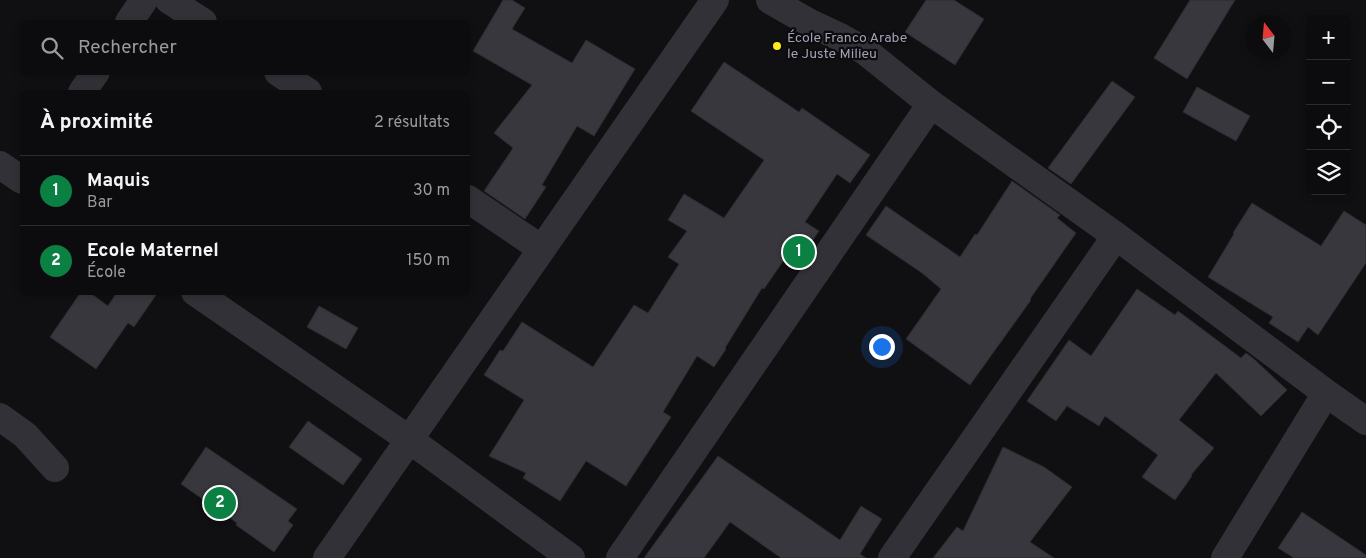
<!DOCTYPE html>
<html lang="fr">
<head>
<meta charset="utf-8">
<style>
	:root { --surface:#0c0c0e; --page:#151517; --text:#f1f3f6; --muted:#9a9b9e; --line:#2c2c2e; --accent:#0b8043 }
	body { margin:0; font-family:Overpass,sans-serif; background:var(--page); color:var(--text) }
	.controls { position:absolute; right:15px; top:15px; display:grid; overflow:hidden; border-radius:8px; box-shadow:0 2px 8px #0003 }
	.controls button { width:45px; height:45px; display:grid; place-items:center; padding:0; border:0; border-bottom:1px solid var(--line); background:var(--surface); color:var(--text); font:25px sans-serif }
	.compass { position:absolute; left:1246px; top:15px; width:45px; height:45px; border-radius:50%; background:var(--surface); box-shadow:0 2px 8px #0003; rotate:344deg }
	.you { position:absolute; left:881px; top:346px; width:18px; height:18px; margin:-12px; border:4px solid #fff; border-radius:50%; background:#1a73e8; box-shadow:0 0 0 8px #1a73e833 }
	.badge { display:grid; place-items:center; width:32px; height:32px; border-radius:50%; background:var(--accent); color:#fff; font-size:16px; font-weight:700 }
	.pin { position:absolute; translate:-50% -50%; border:2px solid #fff; box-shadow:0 1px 5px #0006 }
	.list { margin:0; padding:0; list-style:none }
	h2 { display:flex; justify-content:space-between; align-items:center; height:65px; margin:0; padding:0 20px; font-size:21px }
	h2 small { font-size:16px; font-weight:400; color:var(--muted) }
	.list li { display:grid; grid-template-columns:32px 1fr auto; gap:15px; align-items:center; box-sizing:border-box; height:70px; padding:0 20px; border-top:1px solid var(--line) }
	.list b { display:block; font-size:19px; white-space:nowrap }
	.list p { margin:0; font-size:16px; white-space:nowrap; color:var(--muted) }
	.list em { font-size:16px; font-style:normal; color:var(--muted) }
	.icon { flex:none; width:28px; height:28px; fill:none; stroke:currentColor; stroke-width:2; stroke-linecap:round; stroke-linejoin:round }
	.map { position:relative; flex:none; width:1366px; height:558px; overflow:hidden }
	.search { position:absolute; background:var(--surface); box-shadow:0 2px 8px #0003; left:20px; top:20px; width:450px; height:55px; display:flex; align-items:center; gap:12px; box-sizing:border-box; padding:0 18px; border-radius:8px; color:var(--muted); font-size:19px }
	.panel { position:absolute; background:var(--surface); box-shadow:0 2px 8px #0003; left:20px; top:90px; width:450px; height:205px; border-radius:8px }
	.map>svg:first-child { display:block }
	.building { fill:#38373d; stroke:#2b2a2e }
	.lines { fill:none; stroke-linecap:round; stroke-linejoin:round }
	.minor { stroke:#313137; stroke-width:28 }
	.poi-dot { fill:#ffea1b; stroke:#0c0b0d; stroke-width:2 }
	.labels { text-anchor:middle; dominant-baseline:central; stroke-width:4.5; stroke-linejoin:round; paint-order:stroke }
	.poi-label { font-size:14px; fill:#a0a1b4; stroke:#0c0b0d; text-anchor:start }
</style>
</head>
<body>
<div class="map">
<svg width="1366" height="558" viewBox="0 0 1366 558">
	<rect width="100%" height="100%" fill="#101012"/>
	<path class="building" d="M 503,0 L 512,0 L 525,8 L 512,29 L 572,63 L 586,40 L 635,69 L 594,136 L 577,126 L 542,185 L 546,187 L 525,219 L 484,191 L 513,148 L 494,133 L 532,85 L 473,51 Z
		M 926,0 L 954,0 L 984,19 L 955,65 L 905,32 Z
		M 1190,0 L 1235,0 L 1187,79 L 1154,58 Z
		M 724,62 L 799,112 L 802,108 L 870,155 L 850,183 L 837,174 L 805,222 L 819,231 L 796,265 L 786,257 L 764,289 L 762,288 L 725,348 L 726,349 L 714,367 L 697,356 L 663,412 L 671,417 L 626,486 L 586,461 L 560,501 L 523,478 L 526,473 L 489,456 L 524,400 L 484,375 L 500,350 L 503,351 L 522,322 L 593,367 L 634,305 L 648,313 L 679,264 L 668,257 L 687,231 L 668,220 L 684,194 L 724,218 L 764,160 L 691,111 Z
		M 1112,81 L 1135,97 L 1071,184 L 1048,168 Z
		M 1197,87 L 1250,116 L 1236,141 L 1183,112 Z
		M 1012,181 L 1060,215 L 1057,218 L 1076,233 L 1030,299 L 1031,300 L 970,385 L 906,339 L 941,289 L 922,273 L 866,235 L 886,206 L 960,257 L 975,234 L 977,235 Z
		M 1252,203 L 1321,246 L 1344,211 L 1366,225 L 1366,263 L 1318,335 L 1308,327 L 1298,342 L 1269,323 L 1273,317 L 1208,277 L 1234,234 L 1233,233 Z
		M 1137,289 L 1175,315 L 1178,311 L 1241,358 L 1246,353 L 1255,360 L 1287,390 L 1261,416 L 1216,373 L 1179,420 L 1214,448 L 1191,475 L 1192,476 L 1175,500 L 1142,477 L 1158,455 L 1105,416 L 1099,426 L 1067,406 L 1056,421 L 1027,401 L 1069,340 L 1091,356 Z
		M 81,292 L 89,292 L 108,306 L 117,292 L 158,292 L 134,327 L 128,323 L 96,369 L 50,337 Z
		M 319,306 L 358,328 L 346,349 L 307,327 Z
		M 308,421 L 362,459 L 343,485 L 289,447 Z
		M 206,447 L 297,509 L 288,521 L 293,525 L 274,552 L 236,525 L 237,523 L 181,484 Z
		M 1003,447 L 1044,467 L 1072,487 L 1030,542 L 1054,558 L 933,558 L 957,527 L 963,531 Z
		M 718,456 L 840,540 L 861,506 L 882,519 L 860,554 L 866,558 L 781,558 L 730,522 L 704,558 L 644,558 Z
		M 1302,512 L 1366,555 L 1366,558 L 1294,558 L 1278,548 Z"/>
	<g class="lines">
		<path class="minor" d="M 169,0 L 203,22
			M 770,0 L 810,23 L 840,37 L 865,51 L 931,104 L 1116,236 L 1326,393 L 1366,421
			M 129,22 L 144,0
			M 278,72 L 308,92
			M 82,92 L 96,72
			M 0,165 L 22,180
			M 468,199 L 542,249
			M 195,292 L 410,440 L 571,558
			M 0,417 L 25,435 L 55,468
			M 327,558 L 715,0
			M 620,558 L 931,104
			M 892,558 L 1116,236
			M 1225,558 L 1326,393"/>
	</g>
	<circle class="poi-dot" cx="777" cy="46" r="5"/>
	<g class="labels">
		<g class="poi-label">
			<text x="787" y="38">École Franco Arabe<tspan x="787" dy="16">le Juste Milieu</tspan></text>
		</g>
	</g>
</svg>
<div class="controls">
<button>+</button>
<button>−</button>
<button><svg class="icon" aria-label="locate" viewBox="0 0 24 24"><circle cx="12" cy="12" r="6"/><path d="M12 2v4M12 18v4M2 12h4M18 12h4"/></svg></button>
<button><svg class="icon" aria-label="layers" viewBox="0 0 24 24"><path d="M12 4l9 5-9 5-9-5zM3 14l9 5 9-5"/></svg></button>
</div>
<svg class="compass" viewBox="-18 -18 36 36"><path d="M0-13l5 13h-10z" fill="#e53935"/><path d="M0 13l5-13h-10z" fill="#9a9b9e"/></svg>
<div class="you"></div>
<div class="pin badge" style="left:799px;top:252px">1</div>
<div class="pin badge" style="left:220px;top:503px">2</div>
<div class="search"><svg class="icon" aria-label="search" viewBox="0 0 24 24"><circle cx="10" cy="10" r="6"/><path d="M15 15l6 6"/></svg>Rechercher</div>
<section class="panel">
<h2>À proximité<small>2 résultats</small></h2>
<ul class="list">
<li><span class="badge">1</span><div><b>Maquis</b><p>Bar</p></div><em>30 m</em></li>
<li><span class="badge">2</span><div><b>Ecole Maternel</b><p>École</p></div><em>150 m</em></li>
</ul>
</section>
</div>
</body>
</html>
